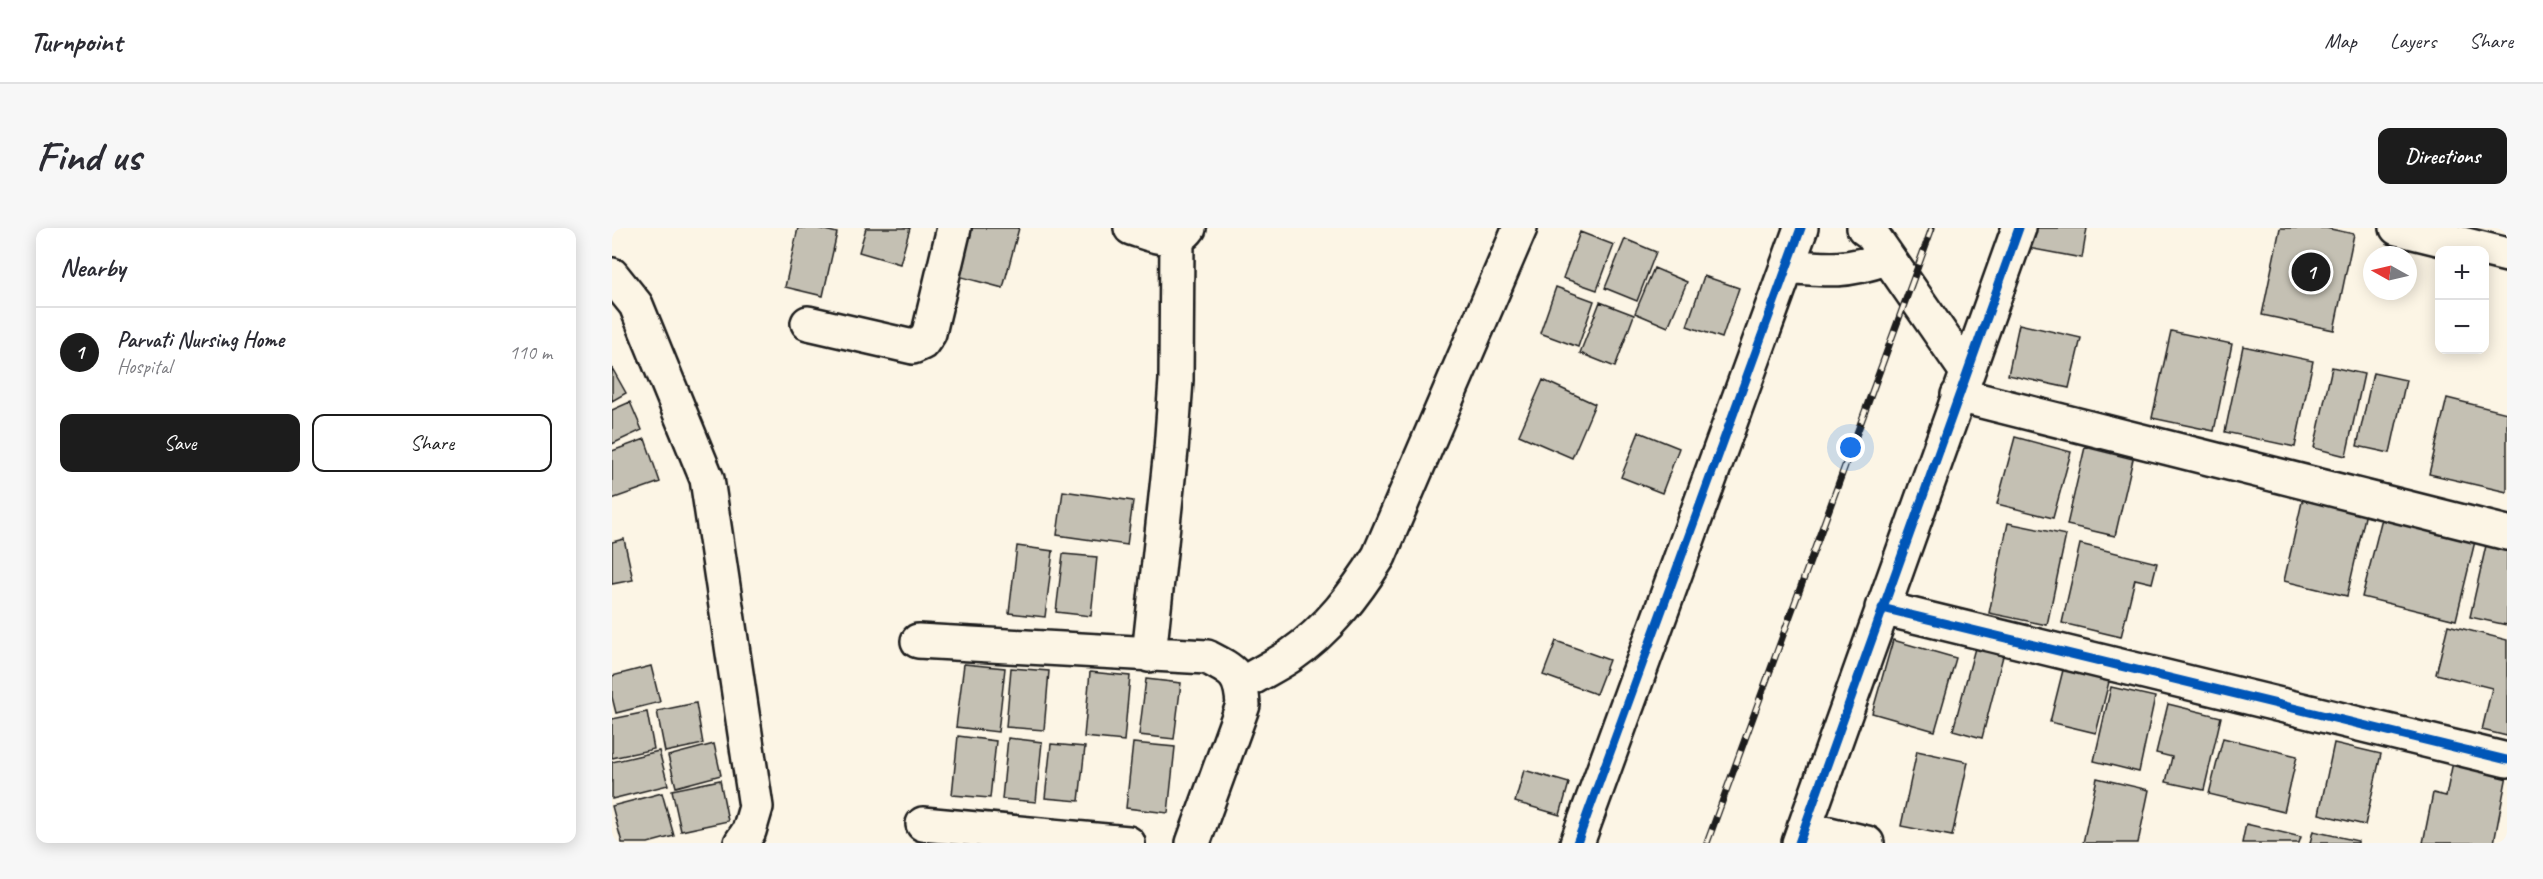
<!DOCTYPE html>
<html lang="en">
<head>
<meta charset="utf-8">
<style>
	:root { --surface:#fff; --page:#f7f7f7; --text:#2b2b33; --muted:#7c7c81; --line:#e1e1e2; --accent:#1c1c1c }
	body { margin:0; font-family:Caveat,sans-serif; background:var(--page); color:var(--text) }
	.controls { position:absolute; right:18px; top:18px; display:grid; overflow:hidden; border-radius:12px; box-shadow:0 3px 15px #0003 }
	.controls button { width:54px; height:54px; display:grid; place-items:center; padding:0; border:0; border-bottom:2px solid var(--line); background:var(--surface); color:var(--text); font:30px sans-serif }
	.compass { position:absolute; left:1751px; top:18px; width:54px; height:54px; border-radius:50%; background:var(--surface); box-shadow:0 3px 15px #0003; rotate:278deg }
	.you { position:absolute; left:1239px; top:220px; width:21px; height:21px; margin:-15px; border:4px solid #fff; border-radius:50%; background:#1a73e8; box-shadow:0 0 0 9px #1a73e833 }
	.badge { display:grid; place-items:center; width:39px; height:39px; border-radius:50%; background:var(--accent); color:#fff; font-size:20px; font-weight:700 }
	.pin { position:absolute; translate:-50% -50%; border:3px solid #fff; box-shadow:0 2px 6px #0006 }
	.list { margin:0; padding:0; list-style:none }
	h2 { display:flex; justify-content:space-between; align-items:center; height:78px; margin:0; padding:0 24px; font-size:26px }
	h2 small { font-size:20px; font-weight:400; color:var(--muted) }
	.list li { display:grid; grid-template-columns:39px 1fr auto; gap:18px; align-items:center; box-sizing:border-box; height:90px; padding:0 24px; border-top:2px solid var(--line) }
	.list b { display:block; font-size:22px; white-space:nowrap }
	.list p { margin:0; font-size:20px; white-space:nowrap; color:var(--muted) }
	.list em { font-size:20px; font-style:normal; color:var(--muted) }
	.actions { display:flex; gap:12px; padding:18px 24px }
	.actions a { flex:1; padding:14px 0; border:2px solid var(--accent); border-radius:12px; text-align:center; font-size:21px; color:var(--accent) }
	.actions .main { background:var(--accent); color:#fff }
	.map { position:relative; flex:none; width:1895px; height:615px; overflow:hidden; border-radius:12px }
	header { display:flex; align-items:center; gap:36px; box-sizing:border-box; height:84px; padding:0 30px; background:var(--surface); border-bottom:2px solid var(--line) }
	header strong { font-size:28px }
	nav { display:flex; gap:33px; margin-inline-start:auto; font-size:21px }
	.intro { display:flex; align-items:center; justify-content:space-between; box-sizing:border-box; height:144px; padding:0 36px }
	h1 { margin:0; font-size:42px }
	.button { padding:15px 27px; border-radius:12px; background:var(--accent); color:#fff; font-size:21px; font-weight:700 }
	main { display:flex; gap:36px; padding:0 36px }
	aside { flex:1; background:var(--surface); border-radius:12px; box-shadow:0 3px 15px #0003 }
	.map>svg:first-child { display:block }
	.building { fill:#c4c0b3; stroke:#1c1c1c; stroke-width:1.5 }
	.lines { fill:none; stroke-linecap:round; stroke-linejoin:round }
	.minor-casing { stroke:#1c1c1c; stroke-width:38 }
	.minor { stroke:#fcf5e5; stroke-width:33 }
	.rail-casing { stroke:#1c1c1c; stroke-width:7 }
	.rail { stroke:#fcf5e5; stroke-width:4.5; stroke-dasharray:14; stroke-linecap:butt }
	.cycleway-casing { stroke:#fcf5e5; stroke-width:13 }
	.cycleway { stroke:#0057b8; stroke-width:9 }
</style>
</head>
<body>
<header>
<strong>Turnpoint</strong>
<nav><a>Map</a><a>Layers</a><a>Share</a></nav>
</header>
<div class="intro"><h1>Find us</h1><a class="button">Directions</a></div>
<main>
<aside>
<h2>Nearby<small></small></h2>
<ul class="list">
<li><span class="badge">1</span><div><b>Parvati Nursing Home</b><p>Hospital</p></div><em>110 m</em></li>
</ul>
<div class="actions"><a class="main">Save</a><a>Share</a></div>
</aside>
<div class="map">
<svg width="1895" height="615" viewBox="0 0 1895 615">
	<rect width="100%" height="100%" fill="#fcf5e5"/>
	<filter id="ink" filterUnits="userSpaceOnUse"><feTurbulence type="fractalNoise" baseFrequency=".0167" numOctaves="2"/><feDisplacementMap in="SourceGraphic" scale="12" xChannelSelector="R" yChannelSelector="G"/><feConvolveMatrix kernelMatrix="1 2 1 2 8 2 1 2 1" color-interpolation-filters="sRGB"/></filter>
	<g filter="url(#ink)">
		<path class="building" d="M 186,0 L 205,0 L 225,5 L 211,68 L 173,59 Z
			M 254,0 L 298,0 L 288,36 L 247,24 Z
			M 359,0 L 407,0 L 391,60 L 346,48 Z
			M 1420,0 L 1475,0 L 1470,30 L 1416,20 Z
			M 1668,0 L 1714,0 L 1742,6 L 1722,102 L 1650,87 Z
			M 968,4 L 1002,17 L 985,62 L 951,50 Z
			M 1013,11 L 1044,24 L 1025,73 L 993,60 Z
			M 1042,40 L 1075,54 L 1056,99 L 1023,85 Z
			M 1092,48 L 1127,60 L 1110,110 L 1075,98 Z
			M 944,59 L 982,73 L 966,119 L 928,105 Z
			M 988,74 L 1022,87 L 1003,139 L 968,125 Z
			M 1407,96 L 1469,110 L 1457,160 L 1396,147 Z
			M 1559,103 L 1620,116 L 1602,203 L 1540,190 Z
			M 1631,118 L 1701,133 L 1683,219 L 1613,204 Z
			M 1720,139 L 1752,146 L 1734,228 L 1702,220 Z
			M 0,140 L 14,165 L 0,173 Z
			M 1761,145 L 1794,152 L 1778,225 L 1745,218 Z
			M 931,152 L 983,176 L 960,230 L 907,207 Z
			M 1835,170 L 1895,185 L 1895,264 L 1817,246 Z
			M 18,174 L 30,202 L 0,216 L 0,182 Z
			M 1027,204 L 1067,220 L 1050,265 L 1009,249 Z
			M 1403,209 L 1459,224 L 1441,290 L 1385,276 Z
			M 33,211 L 48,254 L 0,271 L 0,223 Z
			M 1473,219 L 1521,231 L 1503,308 L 1455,297 Z
			M 451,263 L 521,273 L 515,317 L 445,307 Z
			M 1692,265 L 1755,280 L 1735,368 L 1672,353 Z
			M 1771,286 L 1864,309 L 1844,392 L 1750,369 Z
			M 1396,295 L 1454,307 L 1435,397 L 1377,385 Z
			M 1877,304 L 1895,308 L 1895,397 L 1858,389 Z
			M 12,311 L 21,352 L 0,356 L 0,314 Z
			M 1468,316 L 1545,335 L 1540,355 L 1523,351 L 1509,409 L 1450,395 Z
			M 405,318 L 441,323 L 433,389 L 397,385 Z
			M 451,326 L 485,329 L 479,388 L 444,384 Z
			M 1836,397 L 1895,412 L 1895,508 L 1870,502 L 1880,460 L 1824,446 Z
			M 1281,412 L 1344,430 L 1323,503 L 1260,485 Z
			M 944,413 L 997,432 L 984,466 L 931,447 Z
			M 1363,420 L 1391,428 L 1370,510 L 1341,502 Z
			M 1455,426 L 1501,438 L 1484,505 L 1438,494 Z
			M 352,436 L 393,440 L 386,504 L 344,499 Z
			M 39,438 L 48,474 L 4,485 L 0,469 L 0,448 Z
			M 399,440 L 437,443 L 432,502 L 394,499 Z
			M 478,444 L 518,448 L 512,513 L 472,509 Z
			M 534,451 L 569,455 L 562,511 L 527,507 Z
			M 1499,459 L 1543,469 L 1527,544 L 1482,533 Z
			M 84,475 L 91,516 L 53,524 L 45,483 Z
			M 1556,476 L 1609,489 L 1592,562 L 1554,554 L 1560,529 L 1544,525 Z
			M 35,484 L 42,521 L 0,530 L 0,491 Z
			M 346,508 L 384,513 L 378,570 L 340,567 Z
			M 396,510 L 430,514 L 424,574 L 390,571 Z
			M 1611,510 L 1685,528 L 1672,584 L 1597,566 Z
			M 521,515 L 563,519 L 556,585 L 514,580 Z
			M 1722,515 L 1769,526 L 1753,597 L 1707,586 Z
			M 102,516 L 109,547 L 64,559 L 56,528 Z
			M 439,516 L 473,519 L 467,573 L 433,570 Z
			M 47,523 L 56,557 L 0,571 L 0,534 Z
			M 1305,523 L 1356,534 L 1340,608 L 1289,598 Z
			M 1842,529 L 1895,547 L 1882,615 L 1811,615 L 1821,565 L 1834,568 Z
			M 912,542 L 957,555 L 948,587 L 903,574 Z
			M 1485,550 L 1537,562 L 1526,615 L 1471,615 Z
			M 108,552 L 116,593 L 69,603 L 60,562 Z
			M 50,565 L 62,608 L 36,615 L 10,615 L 0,578 Z
			M 1634,596 L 1689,609 L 1687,615 L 1630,615 Z
			M 1701,603 L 1746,613 L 1746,615 L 1698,615 Z"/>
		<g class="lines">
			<defs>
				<path id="minor" d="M 519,0 C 536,5 564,19 577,0
					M 1252,0 L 1259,5 L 1355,144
					M 1785,0 L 1895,27
					M 1176,38 C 1217,42 1234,44 1274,30
					M 0,47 L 24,77 L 95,251 L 144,579 L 137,603 L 129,615
					M 196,95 L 301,119 L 310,115 L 317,105 L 342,0
					M 1346,167 L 1895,305
					M 1270,380 L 1895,532
					M 306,413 L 595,429 C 622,443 629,446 631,477 L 581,615
					M 537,427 L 559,222 L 564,152 L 565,9
					M 630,456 C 646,446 663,438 678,428 C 716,402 743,366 767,328 L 908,0
					M 311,596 L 516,615
					M 1192,600 L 1255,615
					M 965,615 L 1189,0
					M 1187,615 L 1407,0"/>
			</defs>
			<use href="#minor" class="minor-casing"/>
			<use href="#minor" class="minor"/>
			<defs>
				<path id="rail" d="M 1095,615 L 1320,0"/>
			</defs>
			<use href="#rail" class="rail-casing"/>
			<use href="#rail" class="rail"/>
			<defs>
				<path id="cycleway" d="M 1270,380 L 1895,532
					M 965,615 L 1189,0
					M 1187,615 L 1407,0"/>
			</defs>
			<use href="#cycleway" class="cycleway-casing"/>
			<use href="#cycleway" class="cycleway"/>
		</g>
	</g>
</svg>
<div class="controls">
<button>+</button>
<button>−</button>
</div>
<svg class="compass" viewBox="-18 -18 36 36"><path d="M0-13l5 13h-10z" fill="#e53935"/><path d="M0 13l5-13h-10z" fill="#7c7c81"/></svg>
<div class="you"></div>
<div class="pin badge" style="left:1699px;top:44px">1</div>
</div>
</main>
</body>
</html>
